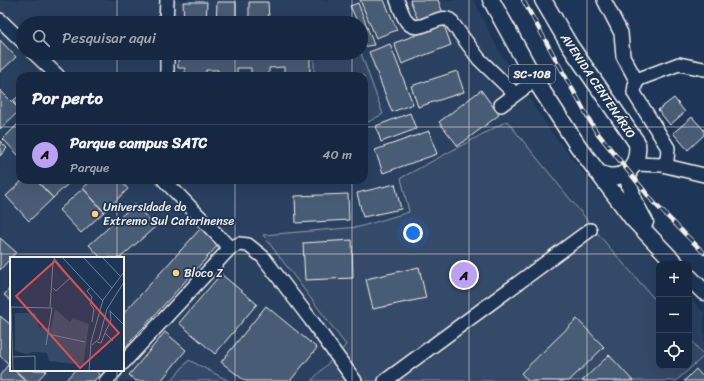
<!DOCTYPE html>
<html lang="pt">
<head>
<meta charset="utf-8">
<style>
	:root { --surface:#162841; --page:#1f3048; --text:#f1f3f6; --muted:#9ea6b1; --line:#35445a; --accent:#bca0f2 }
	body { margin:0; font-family:Sriracha,sans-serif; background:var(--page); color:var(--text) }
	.controls { position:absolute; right:12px; bottom:12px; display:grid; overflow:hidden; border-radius:8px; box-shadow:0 4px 16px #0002 }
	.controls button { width:36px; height:36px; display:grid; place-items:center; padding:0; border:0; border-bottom:1px solid var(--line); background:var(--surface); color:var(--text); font:20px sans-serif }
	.you { position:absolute; left:413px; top:233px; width:14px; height:14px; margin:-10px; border:3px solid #fff; border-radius:50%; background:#1a73e8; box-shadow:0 0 0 6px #1a73e833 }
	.badge { display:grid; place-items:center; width:26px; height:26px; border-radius:50%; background:var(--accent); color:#111; font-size:13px; font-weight:700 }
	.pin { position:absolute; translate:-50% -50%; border:2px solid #fff; box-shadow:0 1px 4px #0006 }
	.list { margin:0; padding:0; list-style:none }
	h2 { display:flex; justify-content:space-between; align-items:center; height:52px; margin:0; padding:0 16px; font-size:17px }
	h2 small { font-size:13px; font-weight:400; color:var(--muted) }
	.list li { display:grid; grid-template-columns:26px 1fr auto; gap:12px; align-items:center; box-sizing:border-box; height:60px; padding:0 16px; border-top:1px solid var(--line) }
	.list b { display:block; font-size:15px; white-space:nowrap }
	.list p { margin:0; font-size:13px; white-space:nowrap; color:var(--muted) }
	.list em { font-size:13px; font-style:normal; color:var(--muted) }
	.icon { flex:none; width:22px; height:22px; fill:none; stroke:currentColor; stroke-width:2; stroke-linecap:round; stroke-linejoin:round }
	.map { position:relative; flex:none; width:704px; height:381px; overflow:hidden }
	.search { position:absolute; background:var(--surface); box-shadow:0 4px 16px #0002; left:16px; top:16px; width:352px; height:44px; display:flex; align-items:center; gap:10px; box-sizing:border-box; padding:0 14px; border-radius:22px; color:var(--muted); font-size:15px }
	.panel { position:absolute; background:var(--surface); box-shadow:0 4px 16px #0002; left:16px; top:72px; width:352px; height:112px; border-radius:12px }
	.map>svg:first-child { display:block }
	.built { fill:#2a4060; fill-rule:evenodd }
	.green { fill:#354a67; stroke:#949ea8 }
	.building { fill:#485b74; stroke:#f4f1e8 }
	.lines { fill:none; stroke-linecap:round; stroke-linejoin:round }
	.minor-casing { stroke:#f4f1e8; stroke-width:16 }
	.major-casing { stroke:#f4f1e8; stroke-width:19 }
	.minor { stroke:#1d3557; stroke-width:13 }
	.major { stroke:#1d3557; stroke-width:16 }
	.rail-casing { stroke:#f4f1e8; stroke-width:4.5 }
	.rail { stroke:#1d3557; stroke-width:3; stroke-dasharray:9; stroke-linecap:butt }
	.grid { fill:none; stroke:#f4f1e8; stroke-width:1; stroke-opacity:0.55 }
	.poi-dot { fill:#ffd166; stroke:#1d3557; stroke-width:1.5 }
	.labels { text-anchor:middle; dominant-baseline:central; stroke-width:3.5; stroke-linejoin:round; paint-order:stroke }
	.shield { fill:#1d3557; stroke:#b4b9bc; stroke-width:1 }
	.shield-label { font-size:11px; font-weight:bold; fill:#f4f1e8 }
	.street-label { font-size:12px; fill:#f4f1e8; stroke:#1d3557 }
	.poi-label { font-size:12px; fill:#f4f1e8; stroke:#1d3557; text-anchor:start }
	.inset-road { fill:none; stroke:#738091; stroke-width:1 }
	.view { fill:#dc504e; fill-opacity:0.15; stroke:#dc504e; stroke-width:2 }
	.inset-edge { fill:none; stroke:#f4f1e8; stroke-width:2 }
</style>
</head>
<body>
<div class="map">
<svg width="704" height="381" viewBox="0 0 704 381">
	<rect width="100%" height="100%" fill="#1d3557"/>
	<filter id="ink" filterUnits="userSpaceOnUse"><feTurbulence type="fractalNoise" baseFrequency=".025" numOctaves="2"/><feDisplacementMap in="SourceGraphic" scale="8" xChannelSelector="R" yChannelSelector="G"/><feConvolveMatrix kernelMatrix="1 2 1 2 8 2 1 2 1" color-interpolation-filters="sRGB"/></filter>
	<g filter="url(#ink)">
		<path class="built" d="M 0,0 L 474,0 L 495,44 L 549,129 L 614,211 L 660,264 L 659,366 L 689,366 L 689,297 L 704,313 L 704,381 L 0,381 ZM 23,23 L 361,23 L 361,53 L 23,53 ZM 20,76 L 364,76 L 364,180 L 20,180 ZM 11,258 L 123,258 L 123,370 L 11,370 Z"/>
		<path class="green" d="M 342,53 L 361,53 L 383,114 L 364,124 L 364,76 L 314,76 L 314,56 Z
			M 507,121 L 609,247 L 659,304 L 659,366 L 689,366 L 689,337 L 704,356 L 676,381 L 311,381 L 346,345 L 263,235 L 359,227 L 409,212 L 401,178 Z
			M 189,360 L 229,381 L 171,381 Z"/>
		<path class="building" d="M 360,0 L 384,0 L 397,30 L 376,38 Z
			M 410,0 L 438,0 L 444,16 L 420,25 Z
			M 183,2 L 207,2 L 206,23 L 184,23 Z
			M 217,2 L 236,2 L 236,23 L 216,23 Z
			M 249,2 L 268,2 L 269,20 L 281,23 L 249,23 Z
			M 358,3 L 374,45 L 361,47 L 361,36 L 363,36 L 361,23 L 358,23 L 350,6 Z
			M 444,25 L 451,45 L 402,64 L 394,43 Z
			M 0,40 L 16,57 L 0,72 Z
			M 390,44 L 413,104 L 392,112 L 369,52 Z
			M 184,53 L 206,53 L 206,58 L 216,58 L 216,53 L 237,53 L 237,58 L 249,58 L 249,53 L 310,53 L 310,76 L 284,76 L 284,67 L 269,68 L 269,76 L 251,76 L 251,68 L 237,68 L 237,76 L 218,76 L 218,70 L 206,70 L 206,76 L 185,76 L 185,68 L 178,68 L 178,56 L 184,55 Z
			M 457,71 L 464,92 L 418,107 L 411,86 Z
			M 0,90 L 20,110 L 0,129 Z
			M 481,90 L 499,115 L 458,146 L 439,122 Z
			M 20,95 L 20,109 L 13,101 Z
			M 674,98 L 685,112 L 670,125 L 658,110 Z
			M 410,113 L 416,129 L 381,142 L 376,126 Z
			M 692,117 L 704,130 L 704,135 L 688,150 L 673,133 Z
			M 20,122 L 20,157 L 3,139 Z
			M 429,131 L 437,154 L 383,173 L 375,150 Z
			M 0,141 L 7,148 L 0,156 Z
			M 23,180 L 36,180 L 53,198 L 29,221 L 6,196 Z
			M 36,180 L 72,180 L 53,198 Z
			M 92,180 L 120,180 L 128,189 L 104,212 L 83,188 Z
			M 395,184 L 401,209 L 363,217 L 357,193 Z
			M 83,188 L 104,212 L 81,233 L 59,210 Z
			M 348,194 L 349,220 L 296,223 L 295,196 Z
			M 135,204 L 155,227 L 120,258 L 101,258 L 89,245 Z
			M 201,228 L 219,244 L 123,350 L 123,314 Z
			M 0,238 L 16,252 L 0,270 Z
			M 352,240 L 353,278 L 305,280 L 303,243 Z
			M 419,267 L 426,298 L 373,309 L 366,279 Z
			M 221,274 L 257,304 L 215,354 L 179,323 Z
			M 11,287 L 11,301 L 4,295 Z
			M 266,306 L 317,348 L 290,381 L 245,381 L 221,362 Z
			M 0,316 L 10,324 L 11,323 L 11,366 L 0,356 Z
			M 577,319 L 604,347 L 569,381 L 528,381 L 521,373 Z
			M 165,332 L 186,350 L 161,381 L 136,381 L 129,375 Z
			M 609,355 L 633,381 L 582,381 Z
			M 8,365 L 11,370 L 14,370 L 26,381 L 0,381 L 0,375 Z
			M 696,369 L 704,378 L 704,381 L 684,381 Z
			M 15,370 L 47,370 L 37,381 L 27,381 Z
			M 75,370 L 95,370 L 100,374 L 94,381 L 65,381 Z"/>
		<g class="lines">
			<defs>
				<path id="minor" d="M 397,0 C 400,7 403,18 408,23 C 420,35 437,13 450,20 L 479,59 L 515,94
					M 604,0 L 621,33 L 623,56 L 637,82
					M 0,20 L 23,42
					M 166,23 L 167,0
					M 34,53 L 58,76
					M 167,53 L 167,76
					M 501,105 L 535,80
					M 635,164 L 662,165 L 667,160 L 668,148 L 634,93 L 635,85 L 639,79 L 679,64 L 704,69
					M 662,165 L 704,175
					M 164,180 L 230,248
					M 123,363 L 230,248 L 239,244 L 248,245 L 263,257 L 311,320 L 355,381
					M 106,381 L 116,370
					M 385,381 L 590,230"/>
				<path id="major" d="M 491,0 L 535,80 L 578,146 L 633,219 L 676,264
					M 543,0 L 570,46 L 637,143 C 640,168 621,185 597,172
					M 627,172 L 633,200 L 645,222
					M 689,277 L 704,292"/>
			</defs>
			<use href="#minor" class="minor-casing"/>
			<use href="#major" class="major-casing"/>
			<use href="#minor" class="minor"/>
			<use href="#major" class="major"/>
			<defs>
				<path id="rail" d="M 523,0 L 595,130 L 655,204 L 704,253"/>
			</defs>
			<use href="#rail" class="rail-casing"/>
			<use href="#rail" class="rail"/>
		</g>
	</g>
	<path class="grid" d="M 117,0 L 117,23M 235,0 L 235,23M 352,0 L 352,23M 469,0 L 469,381M 587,0 L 587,381M 117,53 L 117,76M 235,53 L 235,76M 352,53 L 352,76M 0,127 L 20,127M 364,127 L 704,127M 117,180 L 117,258M 235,180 L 235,381M 352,180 L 352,381M 0,254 L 704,254M 117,370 L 117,381"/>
	<g class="poi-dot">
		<circle cx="95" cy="214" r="4"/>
		<circle cx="176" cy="273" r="4"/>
	</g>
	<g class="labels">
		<rect class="shield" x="509" y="65" width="46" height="18" rx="3"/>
		<g class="shield-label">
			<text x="532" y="74">SC-108</text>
		</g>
		<g class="street-label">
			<text transform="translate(598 86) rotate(56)">AVENIDA CENTENÁRIO</text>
		</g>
		<g class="poi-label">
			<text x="103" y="207">Universidade do<tspan x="103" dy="14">Extremo Sul Catarinense</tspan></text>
			<text x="184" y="273">Bloco Z</text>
		</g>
	</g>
	<g transform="translate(10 257)">
		<rect width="114" height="114" fill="#1d3557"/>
		<path d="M 45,52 L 60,65 L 63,61 L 79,67 L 73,108 L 39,104 L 37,96 L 24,95 L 16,97 L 5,94 L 5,56 L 25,56 L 29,70 L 41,71 Z" fill="#354a67"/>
		<path class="inset-road" d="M 52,0 L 93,44M 73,0 L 102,31M 92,0 L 110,19M 43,31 L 46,34 L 60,21 L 44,1M 80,31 L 77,34 L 82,40 L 80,47 L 84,52 L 82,65M 40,50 L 43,5 L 45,0M 100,54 L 114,68M 95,76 L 101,63 L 100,53M 38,77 L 75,85M 87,85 L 91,86 L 95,76 L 103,84M 82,88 L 89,82 L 97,52 L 114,25M 2,100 L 25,99 L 25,114M 3,114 L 1,50 L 42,51 L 36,88M 79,114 L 81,85 L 93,43 L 114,15"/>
		<path class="view" d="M 45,4 L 109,76 L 70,111 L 6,39 Z"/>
		<rect width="114" height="114" class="inset-edge"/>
	</g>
</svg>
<div class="controls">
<button>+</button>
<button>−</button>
<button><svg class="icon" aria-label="locate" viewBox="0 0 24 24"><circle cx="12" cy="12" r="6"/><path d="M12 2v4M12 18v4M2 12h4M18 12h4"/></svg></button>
</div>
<div class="you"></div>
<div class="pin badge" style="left:464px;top:275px">A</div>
<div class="search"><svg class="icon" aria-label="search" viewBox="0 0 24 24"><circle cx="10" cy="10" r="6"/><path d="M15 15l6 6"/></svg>Pesquisar aqui</div>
<section class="panel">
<h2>Por perto<small></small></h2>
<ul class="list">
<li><span class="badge">A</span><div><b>Parque campus SATC</b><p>Parque</p></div><em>40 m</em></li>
</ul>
</section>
</div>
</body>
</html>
